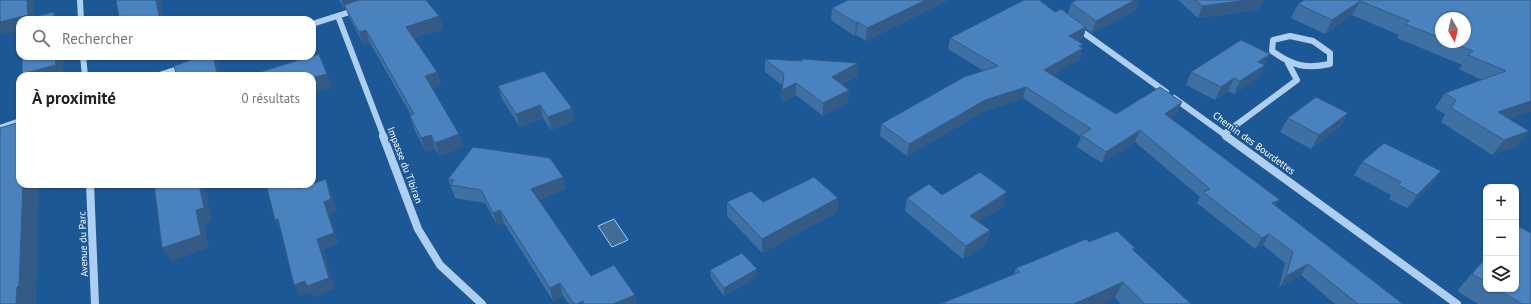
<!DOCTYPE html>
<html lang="fr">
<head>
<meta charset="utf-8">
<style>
	:root { --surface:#fff; --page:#f2f2f2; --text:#222; --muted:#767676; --line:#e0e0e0 }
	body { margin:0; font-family:"PT Sans",sans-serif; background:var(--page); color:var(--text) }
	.controls { position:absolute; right:12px; bottom:12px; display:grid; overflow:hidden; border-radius:8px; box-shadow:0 1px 3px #0004 }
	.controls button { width:36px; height:36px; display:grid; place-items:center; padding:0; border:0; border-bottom:1px solid var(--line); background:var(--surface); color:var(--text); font:20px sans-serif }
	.compass { position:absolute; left:1435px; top:12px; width:36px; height:36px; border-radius:50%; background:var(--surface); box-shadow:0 1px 3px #0004; rotate:172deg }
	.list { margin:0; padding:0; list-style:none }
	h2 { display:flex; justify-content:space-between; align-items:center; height:52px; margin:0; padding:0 16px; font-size:17px }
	h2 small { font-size:13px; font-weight:400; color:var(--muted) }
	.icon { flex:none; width:22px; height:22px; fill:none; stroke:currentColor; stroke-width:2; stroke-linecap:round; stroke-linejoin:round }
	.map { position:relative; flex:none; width:1531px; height:304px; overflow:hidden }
	.search { position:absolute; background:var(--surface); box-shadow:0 1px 3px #0004; left:16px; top:16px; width:300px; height:44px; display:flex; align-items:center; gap:10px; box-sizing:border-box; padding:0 14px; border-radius:12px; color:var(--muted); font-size:15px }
	.panel { position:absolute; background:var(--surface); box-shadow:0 1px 3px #0004; left:16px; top:72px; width:300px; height:116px; border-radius:12px }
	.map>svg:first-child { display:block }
	.water { fill:#426c98; stroke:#a2cbf1 }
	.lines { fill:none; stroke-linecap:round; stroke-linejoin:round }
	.minor-far1 { stroke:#afcff0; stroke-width:6 }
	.minor { stroke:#afcff0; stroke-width:8 }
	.wall { fill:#3f70a3; fill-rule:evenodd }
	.shaded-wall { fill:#335b85 }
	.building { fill:#4982be; stroke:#335b85 }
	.labels { text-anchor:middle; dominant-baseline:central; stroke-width:3.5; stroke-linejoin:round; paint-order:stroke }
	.street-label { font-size:10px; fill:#fff; stroke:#1c5796 }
</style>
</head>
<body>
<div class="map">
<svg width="1531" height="304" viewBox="0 0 1531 304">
	<rect width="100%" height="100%" fill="#1c5796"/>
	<path class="water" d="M 614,219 L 628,240 L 612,247 L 598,226 Z"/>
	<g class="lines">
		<path class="minor-far1" d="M 80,0 L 81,20
			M 338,16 L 384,137
			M 312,24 L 356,10
			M 1077,28 L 1166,92
			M 1290,36 L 1313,41 L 1330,53 L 1330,64 C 1305,69 1293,66 1272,51 L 1273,40 Z
			M 83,56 L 85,76
			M 156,76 L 184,67
			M 1174,98 L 1228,137
			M 0,128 L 20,121
			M 1224,134 L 1297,80 L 1288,63"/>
		<path class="minor" d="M 383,136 L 418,229 L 440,265 L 482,304
			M 1226,136 L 1457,304
			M 90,184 L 95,304"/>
	</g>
	<path class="wall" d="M 339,0 L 426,0 L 439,16 L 443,29 L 414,38 L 437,72 L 441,85 L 432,88 L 463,147 L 439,156 L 435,149 L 426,152 L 414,129 L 410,116 L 411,115 L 370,43 L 364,45 L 349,17 L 346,9 L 344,9 Z
		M 949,0 L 866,41 L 856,35 L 855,36 L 831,20 L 832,8 Z
		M 1077,0 L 1139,0 L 1135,11 L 1092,33 L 1086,29 L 1083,38 L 1078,41 L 1083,44 L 1080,59 L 1052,75 L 1116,114 L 1177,114 L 1171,118 L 1276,207 L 1403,304 L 1335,304 L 1301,275 L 1279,288 L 1285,263 L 1263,245 L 1255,249 L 1197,203 L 1200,197 L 1135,142 L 1102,163 L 1077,147 L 1081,137 L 1023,98 L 983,112 L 907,156 L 880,136 L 881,124 L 984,71 L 948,49 L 950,38 L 1055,12 L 1068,14 L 1071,3 Z
		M 1178,0 L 1263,0 L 1258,10 L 1198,18 Z
		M 1304,0 L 1531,0 L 1531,111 L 1509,119 L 1529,131 L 1517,146 L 1492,155 L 1441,122 L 1445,114 L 1435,108 L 1445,93 L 1482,80 L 1459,69 L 1462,65 L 1397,38 L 1399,35 L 1352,15 L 1325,34 L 1291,18 L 1298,4 ZM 1441,18 L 1465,42 L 1441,42 Z
		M 1270,54 L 1258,78 L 1234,94 L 1228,91 L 1215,100 L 1186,85 L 1191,72 Z
		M 765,59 L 858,63 L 857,76 L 842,84 L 848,102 L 823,116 L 796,95 L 781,103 L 782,85 L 765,72 Z
		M 498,86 L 572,108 L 574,121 L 551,130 L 543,118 L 520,127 L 502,99 Z
		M 1348,113 L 1340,126 L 1311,149 L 1280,132 L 1288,118 Z
		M 1362,162 L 1432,184 L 1407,208 L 1389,199 L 1391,195 L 1354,175 Z
		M 448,179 L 566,189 L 539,200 L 591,276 L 635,295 L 636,304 L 569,304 L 563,296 L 553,301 L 504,223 L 497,225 L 485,203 L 455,198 Z
		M 942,195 L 1003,206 L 978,222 L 990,230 L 986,244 L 963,259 L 905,211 L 907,198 Z
		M 838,198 L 837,212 L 762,253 L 727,216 L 727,202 L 763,202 Z
		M 1089,242 L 1135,248 L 1134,251 L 1191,304 L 1121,304 L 1115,298 L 1014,274 L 1016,268 Z
		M 1486,257 L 1486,289 L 1516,289 L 1531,304 L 1478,304 L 1457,291 Z
		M 710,270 L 757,277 L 724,296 L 711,278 Z"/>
	<path class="shaded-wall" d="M 27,0 L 33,0 L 35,20 L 20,20 L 20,30 L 0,35 L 0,22 Z
		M 156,0 L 160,0 L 164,20 L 160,20 Z
		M 341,0 L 374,0 L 344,5 L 346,9 L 344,9 Z
		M 926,0 L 949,0 L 866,41 L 867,28 Z
		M 1135,0 L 1139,0 L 1135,11 L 1092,33 L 1096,21 Z
		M 1249,0 L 1263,0 L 1258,10 L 1198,18 L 1202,6 Z
		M 1360,1 L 1352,15 L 1325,34 L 1332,20 Z
		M 54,12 L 59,20 L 54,20 Z
		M 126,16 L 128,20 L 120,20 L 119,18 Z
		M 439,16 L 443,29 L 410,39 L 406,27 Z
		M 858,22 L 856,35 L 855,36 L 856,23 Z
		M 1086,27 L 1083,38 L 1066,47 L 1069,36 Z
		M 366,30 L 370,43 L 364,45 L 359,32 Z
		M 1083,44 L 1082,49 L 1083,48 L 1080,59 L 1041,82 L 1044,70 Z
		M 319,54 L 333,87 L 312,94 L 312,78 Z
		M 1270,54 L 1258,78 L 1234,94 L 1240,81 L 1258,62 Z
		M 55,56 L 63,56 L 64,76 L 23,76 L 22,74 Z
		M 213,56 L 214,56 L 219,65 L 221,76 L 218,76 Z
		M 858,63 L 857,76 L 831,89 L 832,77 Z
		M 437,72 L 441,85 L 429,89 L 425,76 Z
		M 1234,78 L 1228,91 L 1215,100 L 1221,87 Z
		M 796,83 L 796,95 L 781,103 L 782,90 Z
		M 1026,87 L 1023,98 L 983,112 L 907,156 L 909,144 L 985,100 Z
		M 849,90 L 848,102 L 823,116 L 823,103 Z
		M 1531,101 L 1531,111 L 1487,127 L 1498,112 Z
		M 1182,102 L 1177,114 L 1160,125 L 1165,114 Z
		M 540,105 L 543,118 L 520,127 L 516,114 Z
		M 572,108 L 574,121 L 551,130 L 548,117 Z
		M 1348,113 L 1340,126 L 1311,149 L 1319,135 Z
		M 1140,130 L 1135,142 L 1102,163 L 1106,152 Z
		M 1529,131 L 1517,146 L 1492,155 L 1504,140 Z
		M 459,134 L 463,147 L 439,156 L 435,143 Z
		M 431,135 L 435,149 L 426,152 L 421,138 Z
		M 1441,171 L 1432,184 L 1407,208 L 1417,195 Z
		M 563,177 L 566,189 L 535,202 L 531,189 Z
		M 326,179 L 331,191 L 337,211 L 329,214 L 339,244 L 323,250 L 335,289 L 314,297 L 311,292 L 301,296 L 294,285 L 317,239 L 324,202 Z
		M 23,184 L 39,184 L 36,304 L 16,304 Z
		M 199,184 L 218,184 L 205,188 L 212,221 L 204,224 L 209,248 L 172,261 L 162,248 L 196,210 Z
		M 297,184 L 299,184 L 304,200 L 298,189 Z
		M 1007,192 L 1003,206 L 967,229 L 970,216 Z
		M 838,198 L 837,212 L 762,253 L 762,239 Z
		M 1280,200 L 1274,211 L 1272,203 Z
		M 500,210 L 504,223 L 497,225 L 493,213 Z
		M 278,219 L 281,231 L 275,220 Z
		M 990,230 L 986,244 L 963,259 L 966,246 Z
		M 1269,234 L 1263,245 L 1255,249 L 1262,238 Z
		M 1308,264 L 1301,275 L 1279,288 L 1286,276 Z
		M 757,269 L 757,277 L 724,296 L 724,288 Z
		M 1123,282 L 1115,298 L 1103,304 L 1074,304 Z
		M 560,283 L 563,296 L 553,301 L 550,288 Z
		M 635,295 L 636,304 L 613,304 Z
		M 583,301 L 583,304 L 577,304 Z"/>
	<path class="building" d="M 0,0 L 27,0 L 28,15 L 0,22 Z
		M 116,0 L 156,0 L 160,20 L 126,20 L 126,16 L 119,18 Z
		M 359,0 L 426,0 L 439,16 L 406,27 L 437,72 L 425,76 L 459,134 L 435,143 L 431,135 L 421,138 L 410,116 L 414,114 L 366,30 L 359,32 L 344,5 Z
		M 848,0 L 926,0 L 867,28 L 858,22 L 856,23 L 832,8 Z
		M 1024,0 L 1039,0 L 1055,12 L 1061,9 L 1086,27 L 1069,36 L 1083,44 L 1079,46 L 1083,48 L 1044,70 L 1116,114 L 1160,87 L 1182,102 L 1165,114 L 1280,200 L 1272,203 L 1403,304 L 1358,304 L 1308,264 L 1286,276 L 1293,252 L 1269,234 L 1262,238 L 1203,192 L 1210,189 L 1140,130 L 1106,152 L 1081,135 L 1091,129 L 1026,87 L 985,100 L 909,144 L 881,124 L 964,77 L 998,66 L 950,38 Z
		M 1077,0 L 1135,0 L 1096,21 L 1071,3 Z
		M 1195,0 L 1249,0 L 1202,6 Z
		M 1304,0 L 1531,0 L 1531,101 L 1498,112 L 1529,131 L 1504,140 L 1451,108 L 1456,100 L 1445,93 L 1506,71 L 1468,55 L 1473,51 L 1450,42 L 1465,42 L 1465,18 L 1441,18 L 1441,38 L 1405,24 L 1409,21 L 1360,1 L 1332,20 L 1298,4 Z
		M 54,12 L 54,20 L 21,20 Z
		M 1241,40 L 1270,54 L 1258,62 L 1265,65 L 1240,81 L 1234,78 L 1221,87 L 1191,72 Z
		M 319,54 L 327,74 L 312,78 L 312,76 L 261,76 L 260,72 Z
		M 22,56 L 55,56 L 56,65 L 22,74 Z
		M 202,56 L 213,56 L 218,76 L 177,76 L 174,66 Z
		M 765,59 L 802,61 L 802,59 L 858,63 L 832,77 L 849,90 L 823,103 L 796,83 L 782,90 L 784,74 Z
		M 544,71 L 572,108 L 548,117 L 540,105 L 516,114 L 498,86 Z
		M 1316,97 L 1348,113 L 1319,135 L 1288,118 Z
		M 20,122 L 20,184 L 23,184 L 19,286 L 17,287 L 16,304 L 0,304 L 0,128 Z
		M 1384,143 L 1441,171 L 1417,195 L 1398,185 L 1401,182 L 1362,162 Z
		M 473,147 L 550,158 L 563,177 L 531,189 L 591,276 L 614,265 L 635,295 L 613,304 L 584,304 L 583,301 L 577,304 L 574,304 L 560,283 L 550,288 L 500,210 L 493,213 L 481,190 L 451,185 L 454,180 L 448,179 Z
		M 980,172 L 1007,192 L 970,216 L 990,230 L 966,246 L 907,198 L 929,184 L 942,195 Z
		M 814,177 L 838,198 L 762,239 L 727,202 L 751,191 L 763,202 Z
		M 326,179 L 331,199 L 324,202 L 334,233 L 317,239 L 329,278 L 307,286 L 305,281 L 294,285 L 278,219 L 275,220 L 266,184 L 297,184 L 298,189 Z
		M 154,184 L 199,184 L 204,208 L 196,210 L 201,235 L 162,248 Z
		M 1516,225 L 1531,233 L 1531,304 L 1522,304 L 1497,289 L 1516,289 Z
		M 1117,231 L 1135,248 L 1132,249 L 1191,304 L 1145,304 L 1123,282 L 1074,304 L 940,304 L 1020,272 L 1016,268 L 1031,262 L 1086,239 L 1089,242 Z
		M 742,253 L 757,269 L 724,288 L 710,270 Z
		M 1486,258 L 1486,282 L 1472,274 Z"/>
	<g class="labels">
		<g class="street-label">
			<text transform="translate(1254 143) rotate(36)">Chemin des Bourdettes</text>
			<text transform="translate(405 165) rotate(69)">Impasse du Tibiran</text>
			<text transform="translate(83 244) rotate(-92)">Avenue du Parc</text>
		</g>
	</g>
</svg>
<div class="controls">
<button>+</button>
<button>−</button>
<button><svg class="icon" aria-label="layers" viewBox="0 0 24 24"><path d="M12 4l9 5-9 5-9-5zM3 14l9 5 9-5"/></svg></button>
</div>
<svg class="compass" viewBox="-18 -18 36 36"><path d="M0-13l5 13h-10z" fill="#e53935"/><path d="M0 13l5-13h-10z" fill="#767676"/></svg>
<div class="search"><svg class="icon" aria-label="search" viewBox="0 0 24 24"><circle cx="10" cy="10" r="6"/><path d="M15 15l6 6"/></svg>Rechercher</div>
<section class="panel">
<h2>À proximité<small>0 résultats</small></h2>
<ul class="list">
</ul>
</section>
</div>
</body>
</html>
